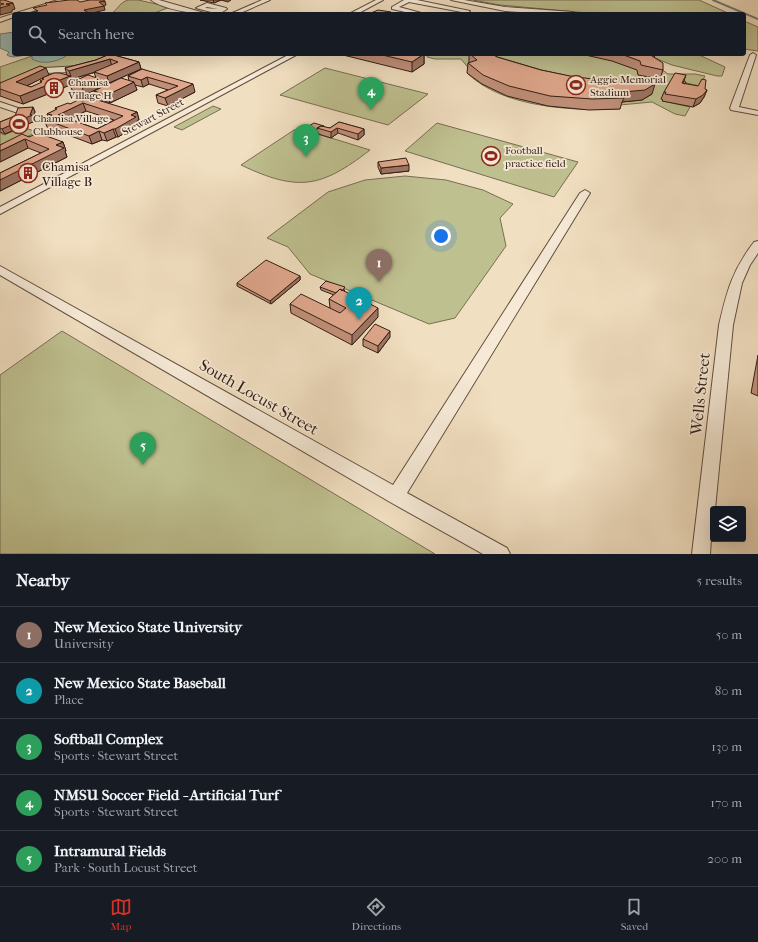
<!DOCTYPE html>
<html lang="en">
<head>
<meta charset="utf-8">
<style>
	:root { --surface:#171b24; --page:#20242c; --text:#f1f3f6; --muted:#9ea1a6; --line:#363941; --accent:#d93025 }
	body { margin:0; font-family:"IM FELL French Canon",serif; background:var(--page); color:var(--text) }
	.controls { position:absolute; right:12px; bottom:12px; display:grid; overflow:hidden; border-radius:4px; box-shadow:0 4px 16px #0002 }
	.controls button { width:36px; height:36px; display:grid; place-items:center; padding:0; border:0; border-bottom:1px solid var(--line); background:var(--surface); color:var(--text); font:20px sans-serif }
	.you { position:absolute; left:441px; top:236px; width:14px; height:14px; margin:-10px; border:3px solid #fff; border-radius:50%; background:#1a73e8; box-shadow:0 0 0 6px #1a73e833 }
	.badge { display:grid; place-items:center; width:26px; height:26px; border-radius:50%; background:var(--accent); color:#fff; font-size:13px; font-weight:700 }
	.pin { position:absolute; translate:-50% -33px; filter:drop-shadow(0 1px 2px #0008) }
	.pin::after { content:''; position:absolute; top:21px; width:14px; height:12px; background:inherit; clip-path:polygon(0 0,100% 0,50% 100%) }
	.list { margin:0; padding:0; list-style:none }
	h2 { display:flex; justify-content:space-between; align-items:center; height:52px; margin:0; padding:0 16px; font-size:17px }
	h2 small { font-size:13px; font-weight:400; color:var(--muted) }
	.list li { display:grid; grid-template-columns:26px 1fr auto; gap:12px; align-items:center; box-sizing:border-box; height:56px; padding:0 16px; border-top:1px solid var(--line) }
	.list b { display:block; font-size:15px; white-space:nowrap }
	.list p { margin:0; font-size:13px; white-space:nowrap; color:var(--muted) }
	.list em { font-size:13px; font-style:normal; color:var(--muted) }
	.icon { flex:none; width:22px; height:22px; fill:none; stroke:currentColor; stroke-width:2; stroke-linecap:round; stroke-linejoin:round }
	.map { position:relative; flex:none; width:758px; height:554px; overflow:hidden }
	.search { position:absolute; background:var(--surface); box-shadow:0 4px 16px #0002; left:12px; right:12px; top:12px; height:44px; display:flex; align-items:center; gap:10px; box-sizing:border-box; padding:0 14px; border-radius:4px; color:var(--muted); font-size:15px }
	.sheet { height:332px; background:var(--surface) }
	nav { display:flex; justify-content:space-around; align-items:center; box-sizing:border-box; height:56px; border-top:1px solid var(--line); background:var(--surface); font-size:11px; color:var(--muted) }
	nav a { display:grid; justify-items:center; gap:2px }
	nav .on { color:var(--accent) }
	.map>svg:first-child { display:block }
	.green { fill:#bfc090; stroke:#786e52 }
	.water { fill:#9bbcb5; stroke:#717c74 }
	.lines { fill:none; stroke-linecap:round; stroke-linejoin:round }
	.stream { stroke:#717c74; stroke-width:2 }
	.minor-casing { stroke:#614d3e; stroke-width:2 }
	.minor { fill:#f6ead7; fill-rule:evenodd }
	.wall { fill:#c2917b; stroke:#311c13; fill-rule:evenodd }
	.shaded-wall { fill:#9e7664; stroke:#311c13 }
	.building { fill:#e1a98f; stroke:#311c13; fill-rule:evenodd }
	.labels { text-anchor:middle; dominant-baseline:central; stroke-width:3.5; stroke-linejoin:round; paint-order:stroke }
	.far-poi-label { font-size:11px; fill:#311c13; stroke:#f6ead7; text-anchor:start }
	.far-street-label { font-size:11px; fill:#311c13; stroke:#f6ead7 }
	.poi-label { font-size:13px; fill:#311c13; stroke:#f6ead7; text-anchor:start }
	.near-street-label { font-size:16px; fill:#311c13; stroke:#f6ead7 }
</style>
</head>
<body>
<div class="map">
<svg width="758" height="554" viewBox="0 0 758 554">
	<rect width="100%" height="100%" fill="#f1dfc1"/>
	<filter id="stains"><feTurbulence type="fractalNoise" baseFrequency=".005" numOctaves="4"/><feColorMatrix values="0 0 0 0 .2 0 0 0 0 .09 0 0 0 0 .02 0 0 0 .5 -.17"/></filter>
	<radialGradient id="worn" r=".72"><stop offset=".6" stop-color="#630" stop-opacity="0"/><stop offset="1" stop-color="#630" stop-opacity=".3"/></radialGradient>
	<path class="green" d="M 128,0 L 138,0 L 170,7 L 152,14 L 112,13 C 119,8 119,3 128,0 Z
		M 473,0 L 699,0 L 730,14 L 599,14 L 500,5 Z
		M 744,21 L 758,27 L 758,51 L 744,49 Z
		M 64,54 L 103,54 L 110,56 L 81,67 L 52,68 L 0,86 L 0,67 L 32,56 L 65,56 Z
		M 428,54 L 640,54 L 668,74 L 695,74 L 705,76 L 700,86 L 672,80 L 663,101 L 690,107 L 685,116 L 675,114 L 652,102 L 620,105 L 620,109 C 573,111 503,108 467,73 L 471,71 L 461,59 L 435,59 L 427,57 Z
		M 645,54 L 697,54 L 725,67 L 722,76 L 717,76 L 672,65 Z
		M 325,68 L 428,94 L 388,125 L 280,95 Z
		M 213,106 L 221,109 L 182,130 L 174,127 Z
		M 437,123 L 578,162 L 554,197 L 405,151 Z
		M 28,129 L 34,131 L 33,134 L 8,145 L 0,146 L 0,133 L 4,135 L 16,130 Z
		M 302,129 L 370,150 C 321,188 298,192 241,165 L 294,130 Z
		M 405,176 L 446,180 L 483,190 L 513,204 L 500,218 L 506,246 L 455,318 L 429,324 L 310,274 L 288,247 L 267,238 L 328,192 L 365,180 Z
		M 62,331 L 435,554 L 0,554 L 0,375 Z"/>
	<path class="water" d="M 14,32 L 14,54 L 64,54 L 66,56 C 57,62 42,65 32,59 L 32,56 C 23,53 14,60 7,55 L 9,52 L 0,48 L 0,34 Z"/>
	<g class="lines">
		<path class="stream" d="M 713,0 L 758,19"/>
		<defs>
			<path id="minor" d="M 58,0 L 67,0 L 24,14 L 14,14 L 14,17 L 0,22 L 0,18 Z
				M 151,0 L 159,0 L 208,14 C 193,14 163,9 151,0 Z
				M 262,0 L 270,0 L 238,14 L 230,14 Z
				M 376,0 L 383,0 L 357,14 L 349,14 Z
				M 404,0 L 417,0 L 470,11 L 467,13 L 409,2 L 399,7 L 425,14 L 414,14 L 392,9 L 392,7 Z
				M 451,0 L 464,0 L 505,7 L 573,12 L 576,14 L 549,14 L 505,11 Z
				M 207,3 L 226,8 L 227,9 L 219,14 L 211,14 L 211,12 L 196,8 ZM 207,7 L 218,9 L 205,8 Z
				M 753,53 L 756,55 L 739,107 L 758,111 L 758,115 L 731,110 L 730,108 L 750,55 Z
				M 114,54 L 123,54 L 102,63 L 98,63 L 96,62 Z
				M 290,54 L 298,54 L 0,214 L 0,207 Z
				M 81,66 L 85,68 L 84,70 C 67,74 49,71 32,75 L 28,73 L 44,68 Z
				M 0,102 L 21,109 L 22,111 L 18,113 L 0,107 Z
				M 585,190 L 590,193 L 407,493 L 507,548 L 510,554 L 483,554 L 390,502 L 0,275 L 0,266 L 393,485 L 580,193 Z
				M 758,241 L 758,253 L 750,265 L 742,283 L 733,325 L 715,509 L 713,509 L 710,554 L 692,554 L 719,325 C 727,291 732,271 754,242 Z"/>
		</defs>
		<use href="#minor" class="minor-casing"/>
		<use href="#minor" class="minor"/>
	</g>
	<path class="wall" d="M 200,0 L 231,0 L 228,2 L 221,0 L 214,3 Z
		M 110,54 L 139,62 L 141,69 L 109,83 L 101,81 L 103,86 L 85,95 L 72,90 L 70,85 L 23,104 L 0,96 L 0,83 L 49,75 L 67,75 L 65,68 L 96,60 ZM 94,72 L 96,78 L 72,82 L 71,78 L 72,79 L 96,72 ZM 42,78 L 43,80 L 40,81 L 41,83 L 31,87 L 27,86 Z
		M 343,54 L 424,54 L 424,64 L 412,72 L 343,55 Z
		M 469,54 L 492,54 L 497,57 L 541,70 L 652,94 L 642,100 L 622,102 L 620,109 L 589,110 L 548,106 L 507,96 L 482,84 L 467,73 L 468,63 L 469,63 Z
		M 581,54 L 655,54 L 654,57 L 663,70 L 660,79 L 638,75 L 637,70 L 612,61 Z
		M 142,69 L 195,92 L 168,106 L 158,103 L 156,95 L 168,90 L 149,84 L 143,87 L 135,85 L 137,90 L 110,103 L 96,98 L 94,91 L 129,81 L 128,76 Z
		M 686,75 L 684,81 L 686,84 L 707,90 L 704,97 L 700,103 L 693,107 L 662,101 L 663,100 L 661,99 L 664,92 Z
		M 83,101 L 137,112 L 139,120 L 137,121 L 138,125 L 118,137 L 116,137 L 107,141 L 102,140 L 92,144 L 47,127 L 44,119 L 48,117 L 47,114 L 56,110 L 55,108 L 70,104 ZM 86,111 L 114,120 L 97,129 L 70,119 Z
		M 33,107 L 35,112 L 33,117 L 35,121 L 5,134 L 0,132 L 0,122 L 15,116 Z
		M 339,122 L 364,129 L 364,135 L 358,140 L 338,133 L 331,138 L 318,134 L 318,132 L 308,130 L 307,127 L 324,126 L 324,127 L 330,128 Z
		M 29,137 L 63,142 L 66,151 L 65,151 L 67,157 L 0,191 L 0,173 L 41,153 L 28,148 L 0,162 L 0,145 Z
		M 378,162 L 409,171 L 381,174 L 378,167 Z
		M 300,276 L 300,280 L 271,304 L 237,286 L 237,283 Z
		M 320,287 L 345,290 L 344,291 L 378,317 L 352,345 L 291,313 L 290,304 L 330,308 L 329,299 L 334,295 L 321,290 Z
		M 390,337 L 378,353 L 363,346 L 363,339 Z
		M 758,355 L 758,396 L 751,393 Z"/>
	<path class="shaded-wall" d="M 213,0 L 221,0 L 214,3 Z
		M 105,1 L 106,5 L 104,6 L 105,10 L 88,14 L 84,10 L 99,2 Z
		M 13,3 L 15,9 L 12,10 L 12,12 L 0,15 L 0,8 L 6,4 Z
		M 424,54 L 424,64 L 412,72 L 412,62 Z
		M 648,54 L 655,54 L 653,60 Z
		M 110,59 L 112,67 L 72,79 L 69,71 Z
		M 139,62 L 141,69 L 109,83 L 107,76 Z
		M 46,68 L 49,75 L 20,89 L 16,82 Z
		M 70,76 L 73,84 L 70,83 L 70,85 L 23,104 L 20,96 Z
		M 147,77 L 149,84 L 143,87 L 141,80 Z
		M 100,79 L 103,86 L 85,95 L 82,87 Z
		M 134,82 L 137,90 L 110,103 L 107,95 Z
		M 193,84 L 195,92 L 168,106 L 165,98 Z
		M 655,84 L 652,94 L 642,100 L 622,102 L 624,98 L 623,92 Z
		M 707,90 L 704,97 L 700,103 L 693,107 L 696,99 Z
		M 83,103 L 86,111 L 61,123 L 58,115 Z
		M 33,107 L 35,112 L 33,117 L 35,121 L 5,134 L 2,129 L 30,115 Z
		M 137,112 L 139,120 L 137,121 L 138,125 L 118,137 L 115,129 L 131,115 Z
		M 337,128 L 338,133 L 331,138 L 331,132 Z
		M 113,129 L 116,137 L 107,141 L 104,133 Z
		M 364,129 L 364,135 L 358,140 L 358,134 Z
		M 99,131 L 102,140 L 92,144 L 89,136 Z
		M 25,139 L 28,148 L 0,162 L 0,151 Z
		M 63,142 L 66,151 L 65,151 L 67,157 L 0,191 L 0,180 L 56,145 Z
		M 409,165 L 409,171 L 381,174 L 381,168 Z
		M 300,276 L 300,280 L 271,304 L 270,301 Z
		M 378,308 L 378,317 L 352,345 L 352,335 Z
		M 390,331 L 390,337 L 378,353 L 378,346 Z"/>
	<path class="building" d="M 0,0 L 4,0 L 13,3 L 6,4 L 10,5 L 0,8 L 0,5 L 4,4 L 0,3 Z
		M 69,0 L 77,0 L 80,2 L 90,0 L 103,0 L 105,1 L 99,2 L 104,6 L 84,10 L 90,14 L 71,14 L 70,13 L 67,14 L 26,14 L 38,11 L 33,8 L 47,5 L 45,3 Z
		M 378,10 L 391,12 L 386,14 L 371,13 Z
		M 110,54 L 139,62 L 107,76 L 94,72 L 118,62 L 110,59 L 69,71 L 65,68 L 96,60 Z
		M 378,54 L 424,54 L 412,62 Z
		M 470,54 L 492,54 L 497,57 L 541,70 L 570,76 L 615,82 L 625,82 L 632,79 L 655,84 L 645,90 L 623,92 L 624,98 L 592,99 L 550,96 L 509,86 L 483,75 L 468,63 L 477,60 Z
		M 621,54 L 649,54 L 663,63 L 663,70 L 641,65 L 640,61 Z
		M 40,66 L 46,68 L 16,82 L 31,87 L 42,82 L 40,81 L 44,79 L 42,78 L 54,73 L 60,73 L 70,76 L 20,96 L 0,89 L 0,83 Z
		M 142,69 L 193,84 L 165,98 L 156,95 L 178,86 L 147,77 L 141,80 L 128,76 Z
		M 675,73 L 686,75 L 682,83 L 698,86 L 702,79 L 706,80 L 705,89 L 707,90 L 703,95 L 696,99 L 665,94 L 666,92 L 664,92 Z
		M 88,75 L 100,79 L 82,87 L 70,83 Z
		M 121,78 L 134,82 L 107,95 L 94,91 Z
		M 684,81 L 686,82 L 685,84 L 683,83 Z
		M 91,98 L 137,112 L 131,115 L 136,117 L 115,129 L 113,129 L 104,133 L 99,131 L 89,136 L 44,119 L 52,115 L 47,114 L 57,109 L 55,108 L 68,103 L 70,104 L 78,100 L 83,101 ZM 83,103 L 123,116 L 97,129 L 58,115 Z
		M 33,107 L 30,115 L 32,115 L 2,129 L 0,128 L 0,122 L 15,116 L 18,108 Z
		M 339,122 L 364,129 L 358,134 L 337,128 L 331,132 L 317,128 L 321,126 L 330,128 Z
		M 314,123 L 324,126 L 321,126 L 317,128 L 317,130 L 307,127 Z
		M 38,133 L 63,142 L 56,145 L 64,148 L 0,180 L 0,173 L 49,149 L 25,139 L 0,151 L 0,145 L 22,134 L 29,137 Z
		M 406,158 L 409,165 L 381,168 L 378,162 Z
		M 266,260 L 300,276 L 270,301 L 237,283 Z
		M 326,281 L 345,287 L 342,291 L 340,289 L 336,293 L 320,287 Z
		M 340,289 L 378,308 L 352,335 L 290,304 L 301,294 L 340,313 L 346,308 L 329,299 Z
		M 375,324 L 390,331 L 378,346 L 363,339 Z"/>
	<defs>
		<symbol id="stadium-ring" viewBox="-11 -11 22 22"><circle r="9.5" fill="#f6ead7" stroke="#8f2418" stroke-width="1.5"/><path d="M0-5a6.5 5 0 1 0 0 10a6.5 5 0 1 0 0-10ZM-3.5-1.8h7v3.6h-7Z" fill="#8f2418"/></symbol>
		<symbol id="building-ring" viewBox="-11 -11 22 22"><circle r="9.5" fill="#f6ead7" stroke="#8f2418" stroke-width="1.5"/><path d="M-4-6H4V6H1V3H-1V6H-4ZM-2.5-4.3h1.7v1.8h-1.7ZM.8-4.3h1.7v1.8H.8ZM-2.5-1h1.7V.8h-1.7ZM.8-1h1.7V.8H.8Z" fill="#8f2418"/></symbol>
	</defs>
	<g fill-rule="evenodd">
		<use href="#stadium-ring" x="565" y="74" width="22" height="22"/>
		<use href="#building-ring" x="43" y="77" width="22" height="22"/>
		<use href="#stadium-ring" x="8" y="113" width="22" height="22"/>
		<use href="#stadium-ring" x="480" y="145" width="22" height="22"/>
		<use href="#building-ring" x="17" y="162" width="22" height="22"/>
	</g>
	<g class="labels">
		<g class="far-poi-label">
			<text x="590" y="79">Aggie Memorial<tspan x="590" dy="13">Stadium</tspan></text>
			<text x="68" y="82">Chamisa<tspan x="68" dy="13">Village H</tspan></text>
			<text x="33" y="118">Chamisa Village<tspan x="33" dy="13">Clubhouse</tspan></text>
			<text x="505" y="150">Football<tspan x="505" dy="13">practice field</tspan></text>
		</g>
		<g class="far-street-label">
			<text transform="translate(153 117) rotate(-28)">Stewart Street</text>
		</g>
		<g class="poi-label">
			<text x="42" y="166">Chamisa<tspan x="42" dy="15">Village B</tspan></text>
		</g>
		<g class="near-street-label">
			<text transform="translate(700 394) rotate(-84)">Wells Street</text>
			<text transform="translate(259 397) rotate(30)">South Locust Street</text>
		</g>
	</g>
	<rect width="100%" height="100%" filter="url(#stains)"/>
	<rect width="100%" height="100%" fill="url(#worn)"/>
</svg>
<div class="controls">
<button><svg class="icon" aria-label="layers" viewBox="0 0 24 24"><path d="M12 4l9 5-9 5-9-5zM3 14l9 5 9-5"/></svg></button>
</div>
<div class="you"></div>
<div class="pin badge" style="left:379px;top:282px;background:#8d6e63">1</div>
<div class="pin badge" style="left:359px;top:320px;background:#0f9aa8">2</div>
<div class="pin badge" style="left:306px;top:157px;background:#2e9e5b">3</div>
<div class="pin badge" style="left:371px;top:110px;background:#2e9e5b">4</div>
<div class="pin badge" style="left:143px;top:465px;background:#2e9e5b">5</div>
<div class="search"><svg class="icon" aria-label="search" viewBox="0 0 24 24"><circle cx="10" cy="10" r="6"/><path d="M15 15l6 6"/></svg>Search here</div>
</div>
<section class="sheet">
<h2>Nearby<small>5 results</small></h2>
<ul class="list">
<li><span class="badge" style="background:#8d6e63">1</span><div><b>New Mexico State University</b><p>University</p></div><em>50 m</em></li>
<li><span class="badge" style="background:#0f9aa8">2</span><div><b>New Mexico State Baseball</b><p>Place</p></div><em>80 m</em></li>
<li><span class="badge" style="background:#2e9e5b">3</span><div><b>Softball Complex</b><p>Sports · Stewart Street</p></div><em>130 m</em></li>
<li><span class="badge" style="background:#2e9e5b">4</span><div><b>NMSU Soccer Field - Artificial Turf</b><p>Sports · Stewart Street</p></div><em>170 m</em></li>
<li><span class="badge" style="background:#2e9e5b">5</span><div><b>Intramural Fields</b><p>Park · South Locust Street</p></div><em>200 m</em></li>
</ul>
</section>
<nav>
<a class="on"><svg class="icon" aria-label="map" viewBox="0 0 24 24"><path d="M3 6l6-2 6 2 6-2v14l-6 2-6-2-6 2zM9 4v14M15 6v14"/></svg>Map</a>
<a><svg class="icon" aria-label="directions" viewBox="0 0 24 24"><path d="M12 3l9 9-9 9-9-9zM9 14v-3h6M13 9l2 2-2 2"/></svg>Directions</a>
<a><svg class="icon" aria-label="saved" viewBox="0 0 24 24"><path d="M7 4h10v16l-5-4-5 4z"/></svg>Saved</a>
</nav>
</body>
</html>
